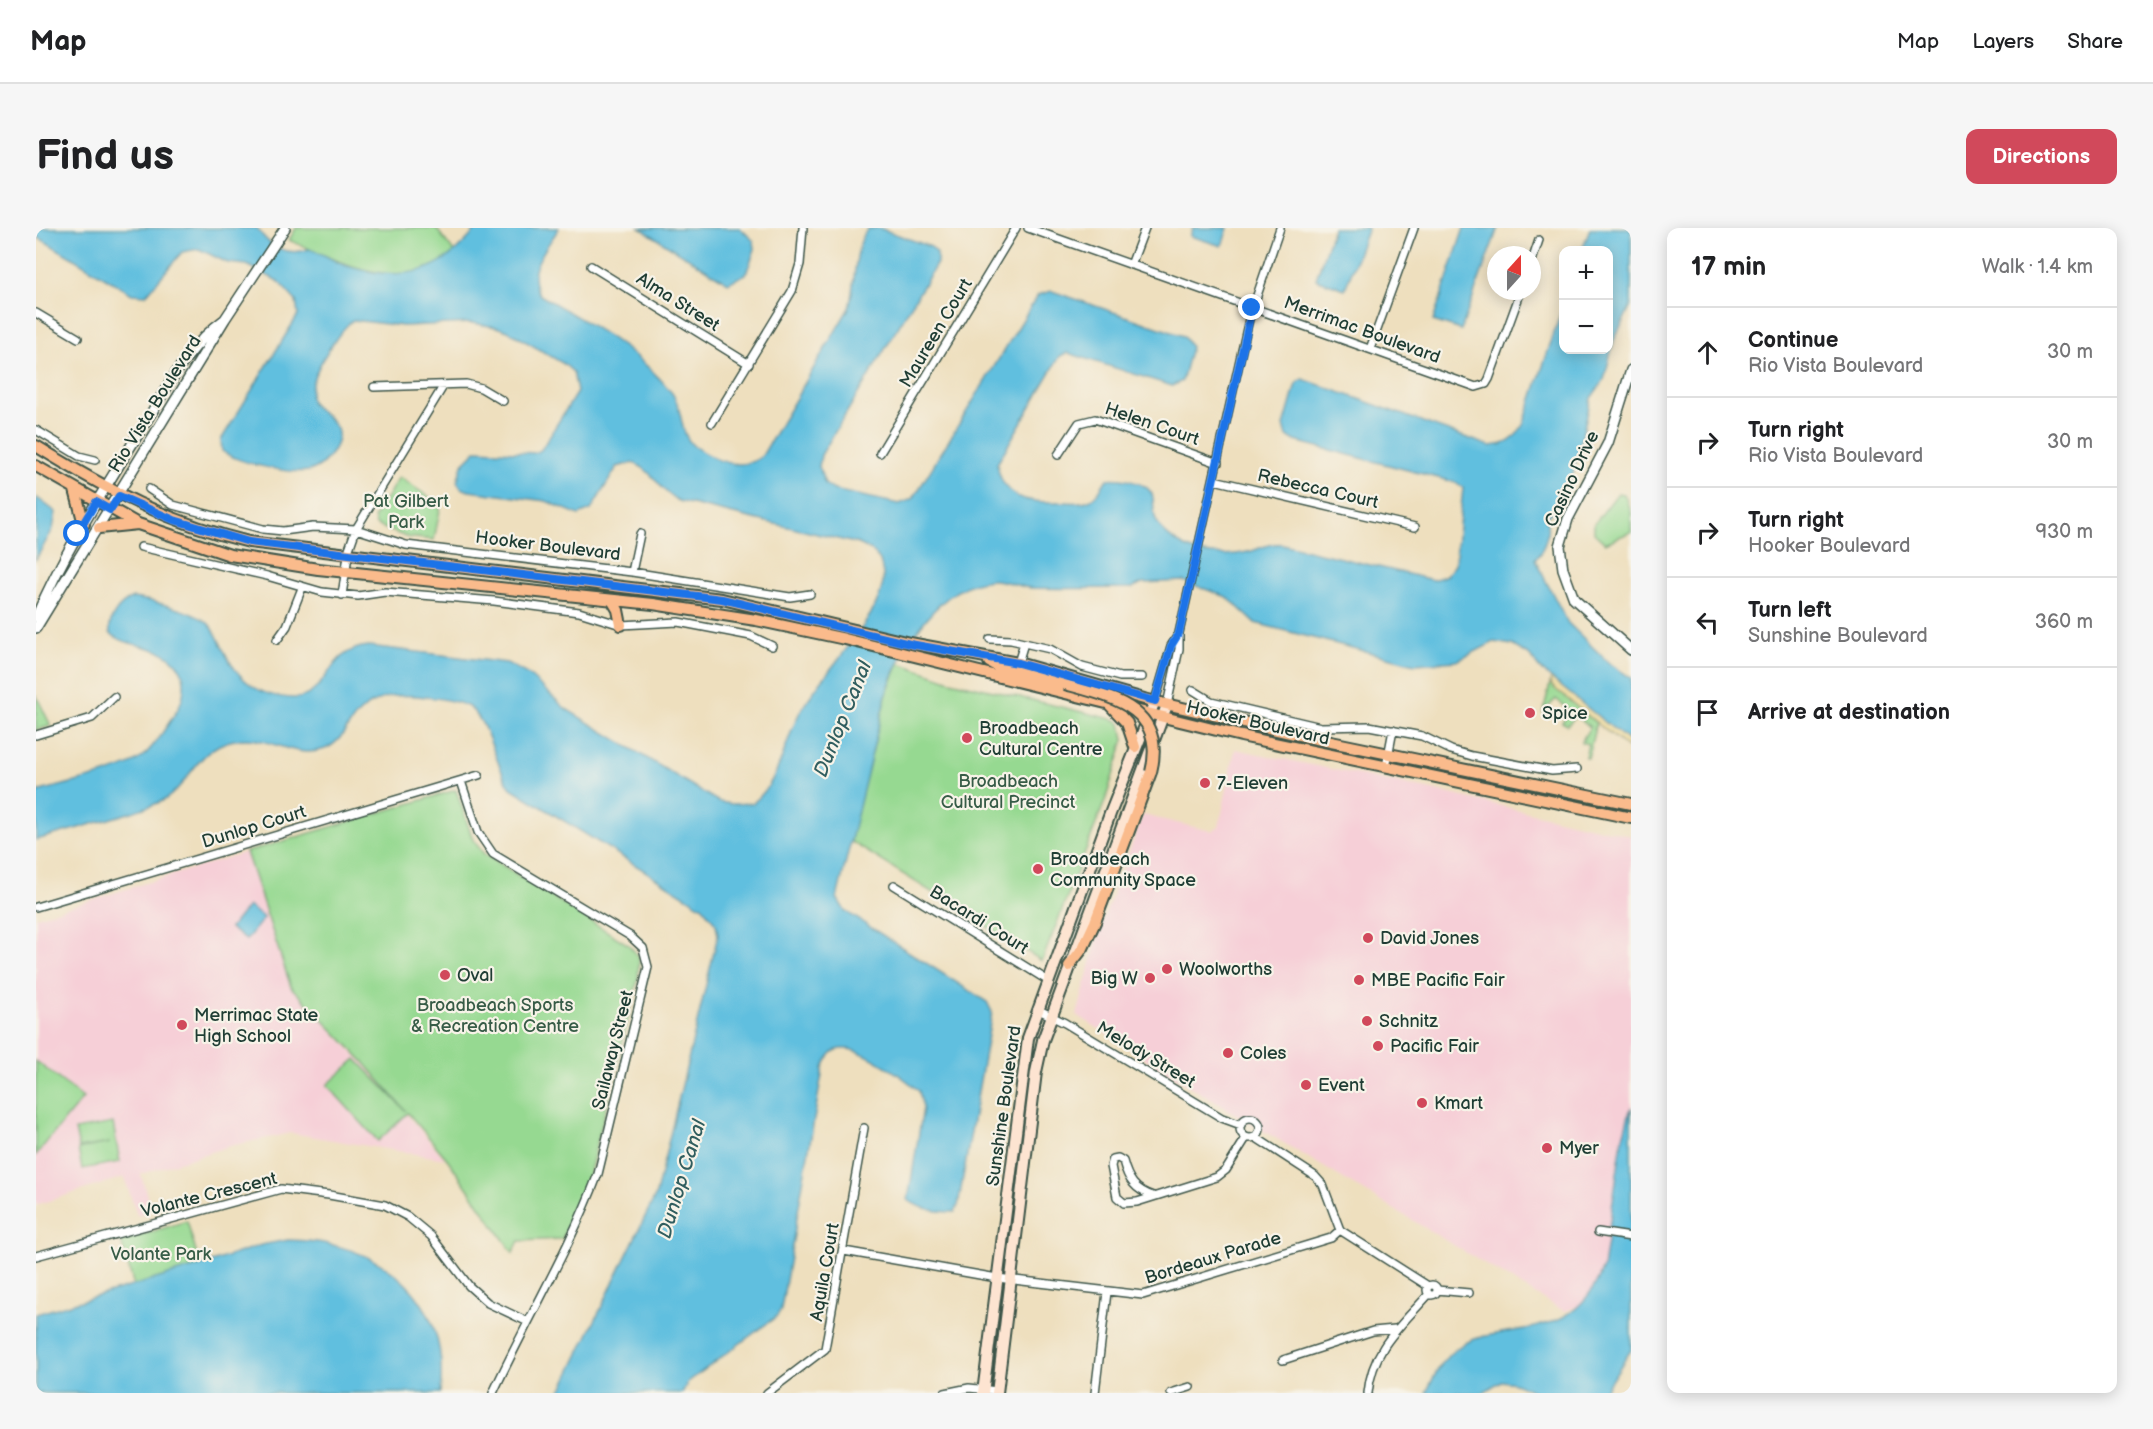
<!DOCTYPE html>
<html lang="en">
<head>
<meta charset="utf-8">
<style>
	:root { --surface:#fff; --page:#f6f6f6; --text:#202124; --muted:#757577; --line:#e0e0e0; --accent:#d1495b }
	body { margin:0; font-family:"Balsamiq Sans",sans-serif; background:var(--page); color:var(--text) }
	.controls { position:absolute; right:18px; top:18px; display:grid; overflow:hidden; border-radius:12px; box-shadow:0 3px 15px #0003 }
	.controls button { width:54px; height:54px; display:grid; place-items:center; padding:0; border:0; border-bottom:2px solid var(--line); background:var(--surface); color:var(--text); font:30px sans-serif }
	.compass { position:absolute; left:1451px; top:18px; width:54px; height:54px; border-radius:50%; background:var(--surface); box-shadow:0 3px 15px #0003; rotate:21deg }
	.stop { position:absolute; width:18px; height:18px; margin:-14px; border:4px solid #1a73e8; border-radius:50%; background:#fff }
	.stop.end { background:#1a73e8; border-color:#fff; box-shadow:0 2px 6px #0008 }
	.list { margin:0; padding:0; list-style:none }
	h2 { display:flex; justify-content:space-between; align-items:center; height:78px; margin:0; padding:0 24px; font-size:26px }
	h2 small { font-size:20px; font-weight:400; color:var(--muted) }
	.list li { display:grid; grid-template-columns:39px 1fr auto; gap:18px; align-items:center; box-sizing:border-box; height:90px; padding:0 24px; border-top:2px solid var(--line) }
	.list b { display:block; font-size:22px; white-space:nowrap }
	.list p { margin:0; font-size:20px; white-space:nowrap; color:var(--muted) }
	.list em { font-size:20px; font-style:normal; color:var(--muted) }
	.icon { flex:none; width:33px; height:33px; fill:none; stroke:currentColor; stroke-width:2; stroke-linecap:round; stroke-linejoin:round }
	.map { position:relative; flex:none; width:1595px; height:1165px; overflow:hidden; border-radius:12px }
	header { display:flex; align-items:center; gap:36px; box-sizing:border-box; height:84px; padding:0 30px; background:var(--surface); border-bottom:2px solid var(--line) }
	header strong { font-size:28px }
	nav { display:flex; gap:33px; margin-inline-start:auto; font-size:21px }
	.intro { display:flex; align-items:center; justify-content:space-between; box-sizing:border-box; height:144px; padding:0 36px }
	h1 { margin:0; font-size:42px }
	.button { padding:15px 27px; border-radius:12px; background:var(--accent); color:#fff; font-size:21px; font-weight:700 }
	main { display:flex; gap:36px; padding:0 36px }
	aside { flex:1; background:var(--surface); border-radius:12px; box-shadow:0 3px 15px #0003 }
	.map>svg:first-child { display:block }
	.built { fill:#f6cfd7 }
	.green { fill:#96d991; stroke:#5a8b62; stroke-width:1.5 }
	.sand { fill:#eeda9e; stroke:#868c69; stroke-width:1.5 }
	.water { fill:#61bfdf; stroke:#407e8a; stroke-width:1.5 }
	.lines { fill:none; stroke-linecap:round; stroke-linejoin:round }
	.minor-casing { stroke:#3e5549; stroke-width:10 }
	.tertiary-casing { stroke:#3e5549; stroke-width:12 }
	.secondary-casing { stroke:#3e5549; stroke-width:14 }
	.primary-casing { stroke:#3e5549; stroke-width:14 }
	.minor { stroke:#fff; stroke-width:7 }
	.tertiary { stroke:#fff; stroke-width:9 }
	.secondary { stroke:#fde4d1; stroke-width:10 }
	.primary { stroke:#fabb8c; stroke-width:10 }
	.primary-bridge-casing { stroke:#3e5549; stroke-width:14; stroke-linecap:butt }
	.primary-bridge { stroke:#fabb8c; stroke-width:10 }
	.route { stroke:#1a73e8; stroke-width:8 }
	.poi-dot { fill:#d1495b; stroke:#f7f3e8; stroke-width:2 }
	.labels { text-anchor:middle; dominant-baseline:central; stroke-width:4.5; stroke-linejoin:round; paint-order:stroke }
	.street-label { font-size:18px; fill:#1f3d34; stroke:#f7f3e8 }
	.park-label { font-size:18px; fill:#375c47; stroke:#f7f3e8 }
	.poi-label { font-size:18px; fill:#1f3d34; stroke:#f7f3e8; text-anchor:start }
	.water-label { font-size:20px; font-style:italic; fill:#305e5f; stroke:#f7f3e8 }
</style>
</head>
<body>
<header>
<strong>Map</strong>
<nav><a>Map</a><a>Layers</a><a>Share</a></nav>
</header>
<div class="intro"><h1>Find us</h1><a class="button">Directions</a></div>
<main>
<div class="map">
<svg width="1595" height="1165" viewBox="0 0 1595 1165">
	<rect width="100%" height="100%" fill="#f7f3e8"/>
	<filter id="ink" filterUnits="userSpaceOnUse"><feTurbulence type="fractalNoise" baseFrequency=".0167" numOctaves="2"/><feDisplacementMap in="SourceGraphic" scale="12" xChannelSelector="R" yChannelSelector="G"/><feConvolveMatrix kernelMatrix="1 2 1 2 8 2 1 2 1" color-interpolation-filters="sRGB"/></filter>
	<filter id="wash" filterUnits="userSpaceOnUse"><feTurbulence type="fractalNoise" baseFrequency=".008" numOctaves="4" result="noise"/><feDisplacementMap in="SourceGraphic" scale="24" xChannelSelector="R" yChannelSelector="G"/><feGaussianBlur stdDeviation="1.35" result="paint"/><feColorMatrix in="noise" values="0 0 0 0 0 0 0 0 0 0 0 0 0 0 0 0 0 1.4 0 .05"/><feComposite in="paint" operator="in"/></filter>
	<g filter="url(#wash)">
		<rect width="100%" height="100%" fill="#eedfbe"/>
		<path class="built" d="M 1199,521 L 1406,564 L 1595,608 L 1595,881 L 1586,913 L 1567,1040 L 1559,1059 L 1542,1078 L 1530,1083 L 1522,1080 L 1138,849 L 1041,787 L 1065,697 L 1107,587 L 1175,603 L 1183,599 Z
			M 210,624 L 255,759 L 327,835 L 409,931 L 255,905 L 194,918 L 105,946 L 115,983 L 101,987 L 88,949 L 0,977 L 0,689 Z"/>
		<path class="green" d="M 260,0 L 400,0 L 418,24 C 369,69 304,34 253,12 Z
			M 363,249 L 405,277 L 398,312 L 370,309 L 340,297 L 338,290 Z
			M 1582,265 L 1588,266 L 1595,284 L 1595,304 L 1569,315 L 1558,305 L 1558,296 Z
			M 863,435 L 915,453 L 1080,492 L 1085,496 L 1088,512 L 1069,573 L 1006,733 L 814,613 L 851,464 Z
			M 1514,456 L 1560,495 L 1552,530 L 1549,529 L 1552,516 L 1545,514 L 1554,499 L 1540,488 L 1531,497 L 1526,494 L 1534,483 L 1520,471 L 1510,481 L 1511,485 L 1507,484 Z
			M 0,467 L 15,498 L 0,502 Z
			M 420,562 L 437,612 L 448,626 L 593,717 L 603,729 L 602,751 L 552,952 L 526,1011 L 483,1013 L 477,1025 L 412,932 L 372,885 L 342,913 L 291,857 L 320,831 L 370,883 L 327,833 L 255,759 L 210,624 Z
			M 0,833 L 47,870 L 0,927 Z
			M 77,895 L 84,934 L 46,941 L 42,921 L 74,915 L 43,920 L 39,902 Z
			M 151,993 L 164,1038 L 98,1058 L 85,1013 Z"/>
		<path class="sand" d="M 1515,450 L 1595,515 L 1595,523 L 1517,459 L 1514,455 Z"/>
		<path class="water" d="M 0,0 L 221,0 C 233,19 251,29 273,21 C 287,24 297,34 311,38 C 366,54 405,47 441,0 L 523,0 C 511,20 487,44 504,67 C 551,95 602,121 636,165 C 648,181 642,206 659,219 C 679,233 706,244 726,228 L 813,80 C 819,59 818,15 832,1 L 843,0 L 895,19 L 901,25 L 901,35 L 785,227 L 783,239 L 789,256 L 798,262 L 863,276 L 877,271 L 1002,67 L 1016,63 L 1147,108 L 1155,119 L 1146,153 L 1136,158 L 1032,125 L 1024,128 L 961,236 C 967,274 993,274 1025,274 C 1034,274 1046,276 1053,272 C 1061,269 1066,258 1071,251 C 1081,249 1108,254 1114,263 C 1119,268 1117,278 1118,285 C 1120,302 1141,316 1156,322 C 1174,328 1198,328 1216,323 C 1228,319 1233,315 1246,316 L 1397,352 L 1411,347 L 1419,337 L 1427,260 L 1418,254 L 1259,213 L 1251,208 L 1248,198 L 1260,156 L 1267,151 L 1454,218 C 1473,217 1479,211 1488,195 L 1527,78 L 1528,122 L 1572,122 L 1572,22 L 1546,22 L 1554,0 L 1595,0 L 1595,77 L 1578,112 L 1568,152 L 1555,170 L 1537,246 L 1524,275 L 1510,290 C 1514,305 1509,320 1499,332 L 1532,395 L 1572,434 L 1595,450 L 1595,515 L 1505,442 L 1493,427 L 1476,417 L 1458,414 L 1421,433 L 1379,436 L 1219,395 L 1191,369 L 1147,353 L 1106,355 L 1096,360 C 1063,360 1029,361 995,360 C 982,359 968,351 955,352 C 902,356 867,419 851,463 L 801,670 L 809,683 L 951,774 L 956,784 L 922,978 L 919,984 C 903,984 884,981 872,972 L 887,880 L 883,863 C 869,850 820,814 801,822 C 793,825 790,833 787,840 L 745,1081 L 741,1088 L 652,1154 L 646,1165 L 524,1165 L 620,966 L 682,707 L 680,696 L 667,679 L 475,560 C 459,539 452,489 431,478 C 417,471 375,466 359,468 C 347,469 331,476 323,485 C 311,497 306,514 289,521 C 254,534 229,500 188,515 C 160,526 153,555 130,571 C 120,577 107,580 96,584 C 64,594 32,603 0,612 L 0,564 C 28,556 83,546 105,530 C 119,519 129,500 139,486 C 148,472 152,453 143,439 C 127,414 93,422 74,405 C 72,390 83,375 97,370 C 115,372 156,383 171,394 C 179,401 183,412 187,421 C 202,452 222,469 258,470 C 292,470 289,421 333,418 L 471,435 L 493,447 L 530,481 L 683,574 L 696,576 L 717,575 C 744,554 748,515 763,486 C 784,447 837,399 846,359 C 849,350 846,341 844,332 L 835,322 L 823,316 L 643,273 C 623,264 617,240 596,235 L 581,239 L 555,282 L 543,287 L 510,273 L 433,263 L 425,260 L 421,254 L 426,237 L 441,222 L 499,225 L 505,222 L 541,164 L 537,144 L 528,136 L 472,103 L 460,99 L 436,95 L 367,98 L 317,92 C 300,105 269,154 275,174 C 282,183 296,190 301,201 C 304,208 301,216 297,223 C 291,232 283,241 272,243 C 252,246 202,235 186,223 L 185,212 L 262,87 L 260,73 L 242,53 L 211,37 L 192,35 L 163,21 L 146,24 L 110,67 L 96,66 L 0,8 Z
			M 604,0 L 704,0 L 718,13 L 719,21 L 710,46 L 692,55 Z
			M 1157,0 L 1192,0 L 1186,18 L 1154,8 Z
			M 1297,0 L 1332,0 L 1309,61 L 1280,51 Z
			M 1428,0 L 1462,0 L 1425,102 L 1397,93 Z
			M 0,269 L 20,284 L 17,301 L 0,331 Z
			M 212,678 L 228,690 L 210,712 L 194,700 Z
			M 1595,879 L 1595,1122 L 1567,1165 L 1501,1165 L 1479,1155 L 1465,1153 L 1446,1165 L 1390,1165 C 1398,1148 1406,1131 1421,1120 C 1432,1112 1447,1108 1460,1106 C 1512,1097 1545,1095 1567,1040 L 1586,913 Z
			M 252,1012 C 342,1012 416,1069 404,1165 L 0,1165 L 0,1086 L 164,1038 L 225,1017 Z"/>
	</g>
	<g filter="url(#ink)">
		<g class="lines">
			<defs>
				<path id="minor" d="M 992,0 L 1440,159 L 1450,156 L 1453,151 L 1485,63
					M 1496,33 L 1503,12
					M 1095,37 L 1109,0
					M 555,38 L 713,136
					M 0,85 L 42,110
					M 1334,121 L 1378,0
					M 338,159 L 430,156 L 445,160 L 467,173
					M 676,195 L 756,63 L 764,36 L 767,0
					M 0,202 L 43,228 L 59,232
					M 844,225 L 980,0
					M 1022,227 L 1043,195 L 1059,191 L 1182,235
					M 1178,252 L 1379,299
					M 113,261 L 137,277 L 227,301 L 247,303 L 277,299 L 320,301 L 370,317 L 596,344 L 754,369 L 774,366
					M 105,319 L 231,348 L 286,364 L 322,368 L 349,364 L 458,373 L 543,384 L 585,397 L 642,394 L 715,408 L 736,418
					M 596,344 L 604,306
					M 306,367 L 313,321 L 320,301 L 408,157
					M 954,411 L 975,412 L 1014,421 L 1046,439 L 1084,449 L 1106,449
					M 241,412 L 251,398 L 266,360
					M 982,435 L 988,415
					M 1157,462 L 1175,473 L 1285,499 L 1333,498 L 1386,508 L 1415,522 L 1436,528 L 1516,543 L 1541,541
					M 1119,473 L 1135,418 L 1142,407
					M 1131,477 L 1143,421 L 1143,405 L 1213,91 L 1244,0
					M 0,507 L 56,490 L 78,469
					M 1350,539 L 1357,502
					M 425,553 L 442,604 L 457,626 L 594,708 L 607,720 L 612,739 L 562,946 C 534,1020 491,1092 457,1165
					M 858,657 L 1011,752
					M 0,679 L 443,547
					M 1001,781 L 1029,795 L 1186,890 L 1205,897
					M1204 900a10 10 0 1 1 20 0a10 10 0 1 1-20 0Z
					M 1219,909 L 1279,948 L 1287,957 L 1304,1002 L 1392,1058
					M 1117,968 C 1099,962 1092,952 1087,933 L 1082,930 L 1077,931 L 1075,938 L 1081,969 L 1088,975 L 1101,974 L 1181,949 L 1190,942 L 1210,910
					M 1562,1004 L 1595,1009
					M 808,1023 L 961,1050 L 1107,1067 L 1295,1010 L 1304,1002
					M 0,1028 L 245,961 L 293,967 L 349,977 L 372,989 L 395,1008 L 433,1058 L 452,1075 L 490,1093
					M1391 1062a5 5 0 1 1 10 0a5 5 0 1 1-10 0Z
					M 1401,1062 L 1433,1065
					M 1247,1132 L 1337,1103 L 1359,1101
					M 731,1165 L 789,1121 L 828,900
					M 909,1165 L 933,1160 L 962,1163
					M 1059,1165 L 1071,1064
					M 1135,1165 L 1154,1159
					M 1332,1165 C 1336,1120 1365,1098 1393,1066"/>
				<path id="tertiary" d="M 1595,142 L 1572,215 L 1532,291 L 1524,318 L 1527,341 L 1538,371 L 1595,422
					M 0,389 C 28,324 66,265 103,205 C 128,166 150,119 188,92
					M 0,400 L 189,91 L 249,0"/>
				<path id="secondary" d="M 947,1165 L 992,810 L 1074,586 L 1119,473
					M 961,1165 L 1000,844 L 1007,812 L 1131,477"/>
				<path id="primary" d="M 0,218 C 70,261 132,295 213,314 L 686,371 L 874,415 L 982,435 L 1108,471 L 1271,509 L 1595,576
					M 0,238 L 102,296 L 194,327 L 282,341 L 617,376 L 720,392 L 809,411 L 1205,508 L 1595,590
					M 39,262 L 48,296
					M 63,300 L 102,296
					M 576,372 L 582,382 L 585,397
					M 953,434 L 962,439 L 1029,456
					M 1073,476 L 1091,495 L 1099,519
					M 1033,738 L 1047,720 L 1059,694 L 1115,544"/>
			</defs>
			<use href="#minor" class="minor-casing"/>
			<use href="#tertiary" class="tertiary-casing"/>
			<use href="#secondary" class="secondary-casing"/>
			<use href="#primary" class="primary-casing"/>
			<use href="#minor" class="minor"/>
			<use href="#tertiary" class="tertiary"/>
			<use href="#secondary" class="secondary"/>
			<use href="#primary" class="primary"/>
			<defs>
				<path id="primary-bridge" d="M 1029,456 C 1076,469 1131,480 1115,544"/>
			</defs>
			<use href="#primary-bridge" class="primary-bridge-casing"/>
			<use href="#primary-bridge" class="primary-bridge"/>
		</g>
	</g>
	<g class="lines" filter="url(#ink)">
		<path class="route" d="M 41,306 L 60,274 L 74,282 L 83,268 L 138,292 L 213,314 L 686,371 L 874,416 L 982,435 L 1119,473 L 1135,418 L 1143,405 L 1216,80"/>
	</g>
	<g class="poi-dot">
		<circle cx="1494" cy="485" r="6"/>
		<circle cx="931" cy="510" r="6"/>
		<circle cx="1169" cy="555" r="6"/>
		<circle cx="1002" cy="641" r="6"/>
		<circle cx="1332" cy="710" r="6"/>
		<circle cx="1131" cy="741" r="6"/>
		<circle cx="409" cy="747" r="6"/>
		<circle cx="1114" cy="750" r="6"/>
		<circle cx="1323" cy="752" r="6"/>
		<circle cx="1331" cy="793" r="6"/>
		<circle cx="146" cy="797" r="6"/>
		<circle cx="1342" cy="818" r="6"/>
		<circle cx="1192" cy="825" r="6"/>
		<circle cx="1270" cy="857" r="6"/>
		<circle cx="1386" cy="875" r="6"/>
		<circle cx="1511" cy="920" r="6"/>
	</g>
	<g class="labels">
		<g class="street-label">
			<text transform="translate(642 74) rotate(32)">Alma Street</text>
			<text transform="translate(1326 102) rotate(20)">Merrimac Boulevard</text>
			<text transform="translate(900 105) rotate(-59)">Maureen Court</text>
			<text transform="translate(119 176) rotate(-58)">Rio Vista Boulevard</text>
			<text transform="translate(1116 196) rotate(19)">Helen Court</text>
			<text transform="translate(1536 251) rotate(-65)">Casino Drive</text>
			<text transform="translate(1282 261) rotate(13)">Rebecca Court</text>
			<text transform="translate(512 318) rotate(7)">Hooker Boulevard</text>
			<text transform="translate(1222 495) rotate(13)">Hooker Boulevard</text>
			<text transform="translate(218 599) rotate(-17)">Dunlop Court</text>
			<text transform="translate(943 692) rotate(32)">Bacardi Court</text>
			<text transform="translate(577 822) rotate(-76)">Sailaway Street</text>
			<text transform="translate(1110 827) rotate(31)">Melody Street</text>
			<text transform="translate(968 878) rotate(-82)">Sunshine Boulevard</text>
			<text transform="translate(173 967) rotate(-14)">Volante Crescent</text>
			<text transform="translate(1177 1030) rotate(-17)">Bordeaux Parade</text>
			<text transform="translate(789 1044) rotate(-80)">Aquila Court</text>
		</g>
		<g class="park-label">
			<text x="370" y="273">Pat Gilbert<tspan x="370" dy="21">Park</tspan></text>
			<text x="972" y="553">Broadbeach<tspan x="972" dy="21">Cultural Precinct</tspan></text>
			<text x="459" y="777">Broadbeach Sports<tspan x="459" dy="21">&amp; Recreation Centre</tspan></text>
			<text x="125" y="1026">Volante Park</text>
		</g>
		<g class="poi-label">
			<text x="1506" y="485">Spice</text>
			<text x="943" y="500">Broadbeach<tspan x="943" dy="21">Cultural Centre</tspan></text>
			<text x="1181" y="555">7-Eleven</text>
			<text x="1014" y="631">Broadbeach<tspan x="1014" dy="21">Community Space</tspan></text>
			<text x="1344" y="710">David Jones</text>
			<text x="1143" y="741">Woolworths</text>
			<text x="421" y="747">Oval</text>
			<text x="1102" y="750" text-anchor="end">Big W</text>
			<text x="1335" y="752">MBE Pacific Fair</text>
			<text x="158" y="787">Merrimac State<tspan x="158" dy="21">High School</tspan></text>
			<text x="1343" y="793">Schnitz</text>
			<text x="1354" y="818">Pacific Fair</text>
			<text x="1204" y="825">Coles</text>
			<text x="1282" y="857">Event</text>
			<text x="1398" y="875">Kmart</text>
			<text x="1523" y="920">Myer</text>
		</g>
		<g class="water-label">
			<text transform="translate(807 491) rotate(-68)">Dunlop Canal</text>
			<text transform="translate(646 951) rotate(-73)">Dunlop Canal</text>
		</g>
	</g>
</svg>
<div class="controls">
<button>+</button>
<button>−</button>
</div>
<svg class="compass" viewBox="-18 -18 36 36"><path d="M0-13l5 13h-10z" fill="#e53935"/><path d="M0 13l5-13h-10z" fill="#757577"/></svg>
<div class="stop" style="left:41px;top:306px"></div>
<div class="stop end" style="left:1216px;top:80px"></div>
</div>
<aside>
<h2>17 min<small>Walk · 1.4 km</small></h2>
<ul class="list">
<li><svg class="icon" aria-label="ahead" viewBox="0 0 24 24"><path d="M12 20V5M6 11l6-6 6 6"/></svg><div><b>Continue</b><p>Rio Vista Boulevard</p></div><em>30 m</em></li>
<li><svg class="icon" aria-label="right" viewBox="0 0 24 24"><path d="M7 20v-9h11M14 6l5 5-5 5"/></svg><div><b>Turn right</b><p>Rio Vista Boulevard</p></div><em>30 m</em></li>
<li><svg class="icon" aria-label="right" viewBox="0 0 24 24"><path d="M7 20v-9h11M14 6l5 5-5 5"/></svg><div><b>Turn right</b><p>Hooker Boulevard</p></div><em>930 m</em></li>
<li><svg class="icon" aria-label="left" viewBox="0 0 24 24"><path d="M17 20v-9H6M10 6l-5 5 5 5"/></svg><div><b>Turn left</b><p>Sunshine Boulevard</p></div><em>360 m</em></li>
<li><svg class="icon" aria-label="arrive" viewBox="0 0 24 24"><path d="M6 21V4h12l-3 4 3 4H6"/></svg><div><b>Arrive at destination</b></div></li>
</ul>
</aside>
</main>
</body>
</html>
